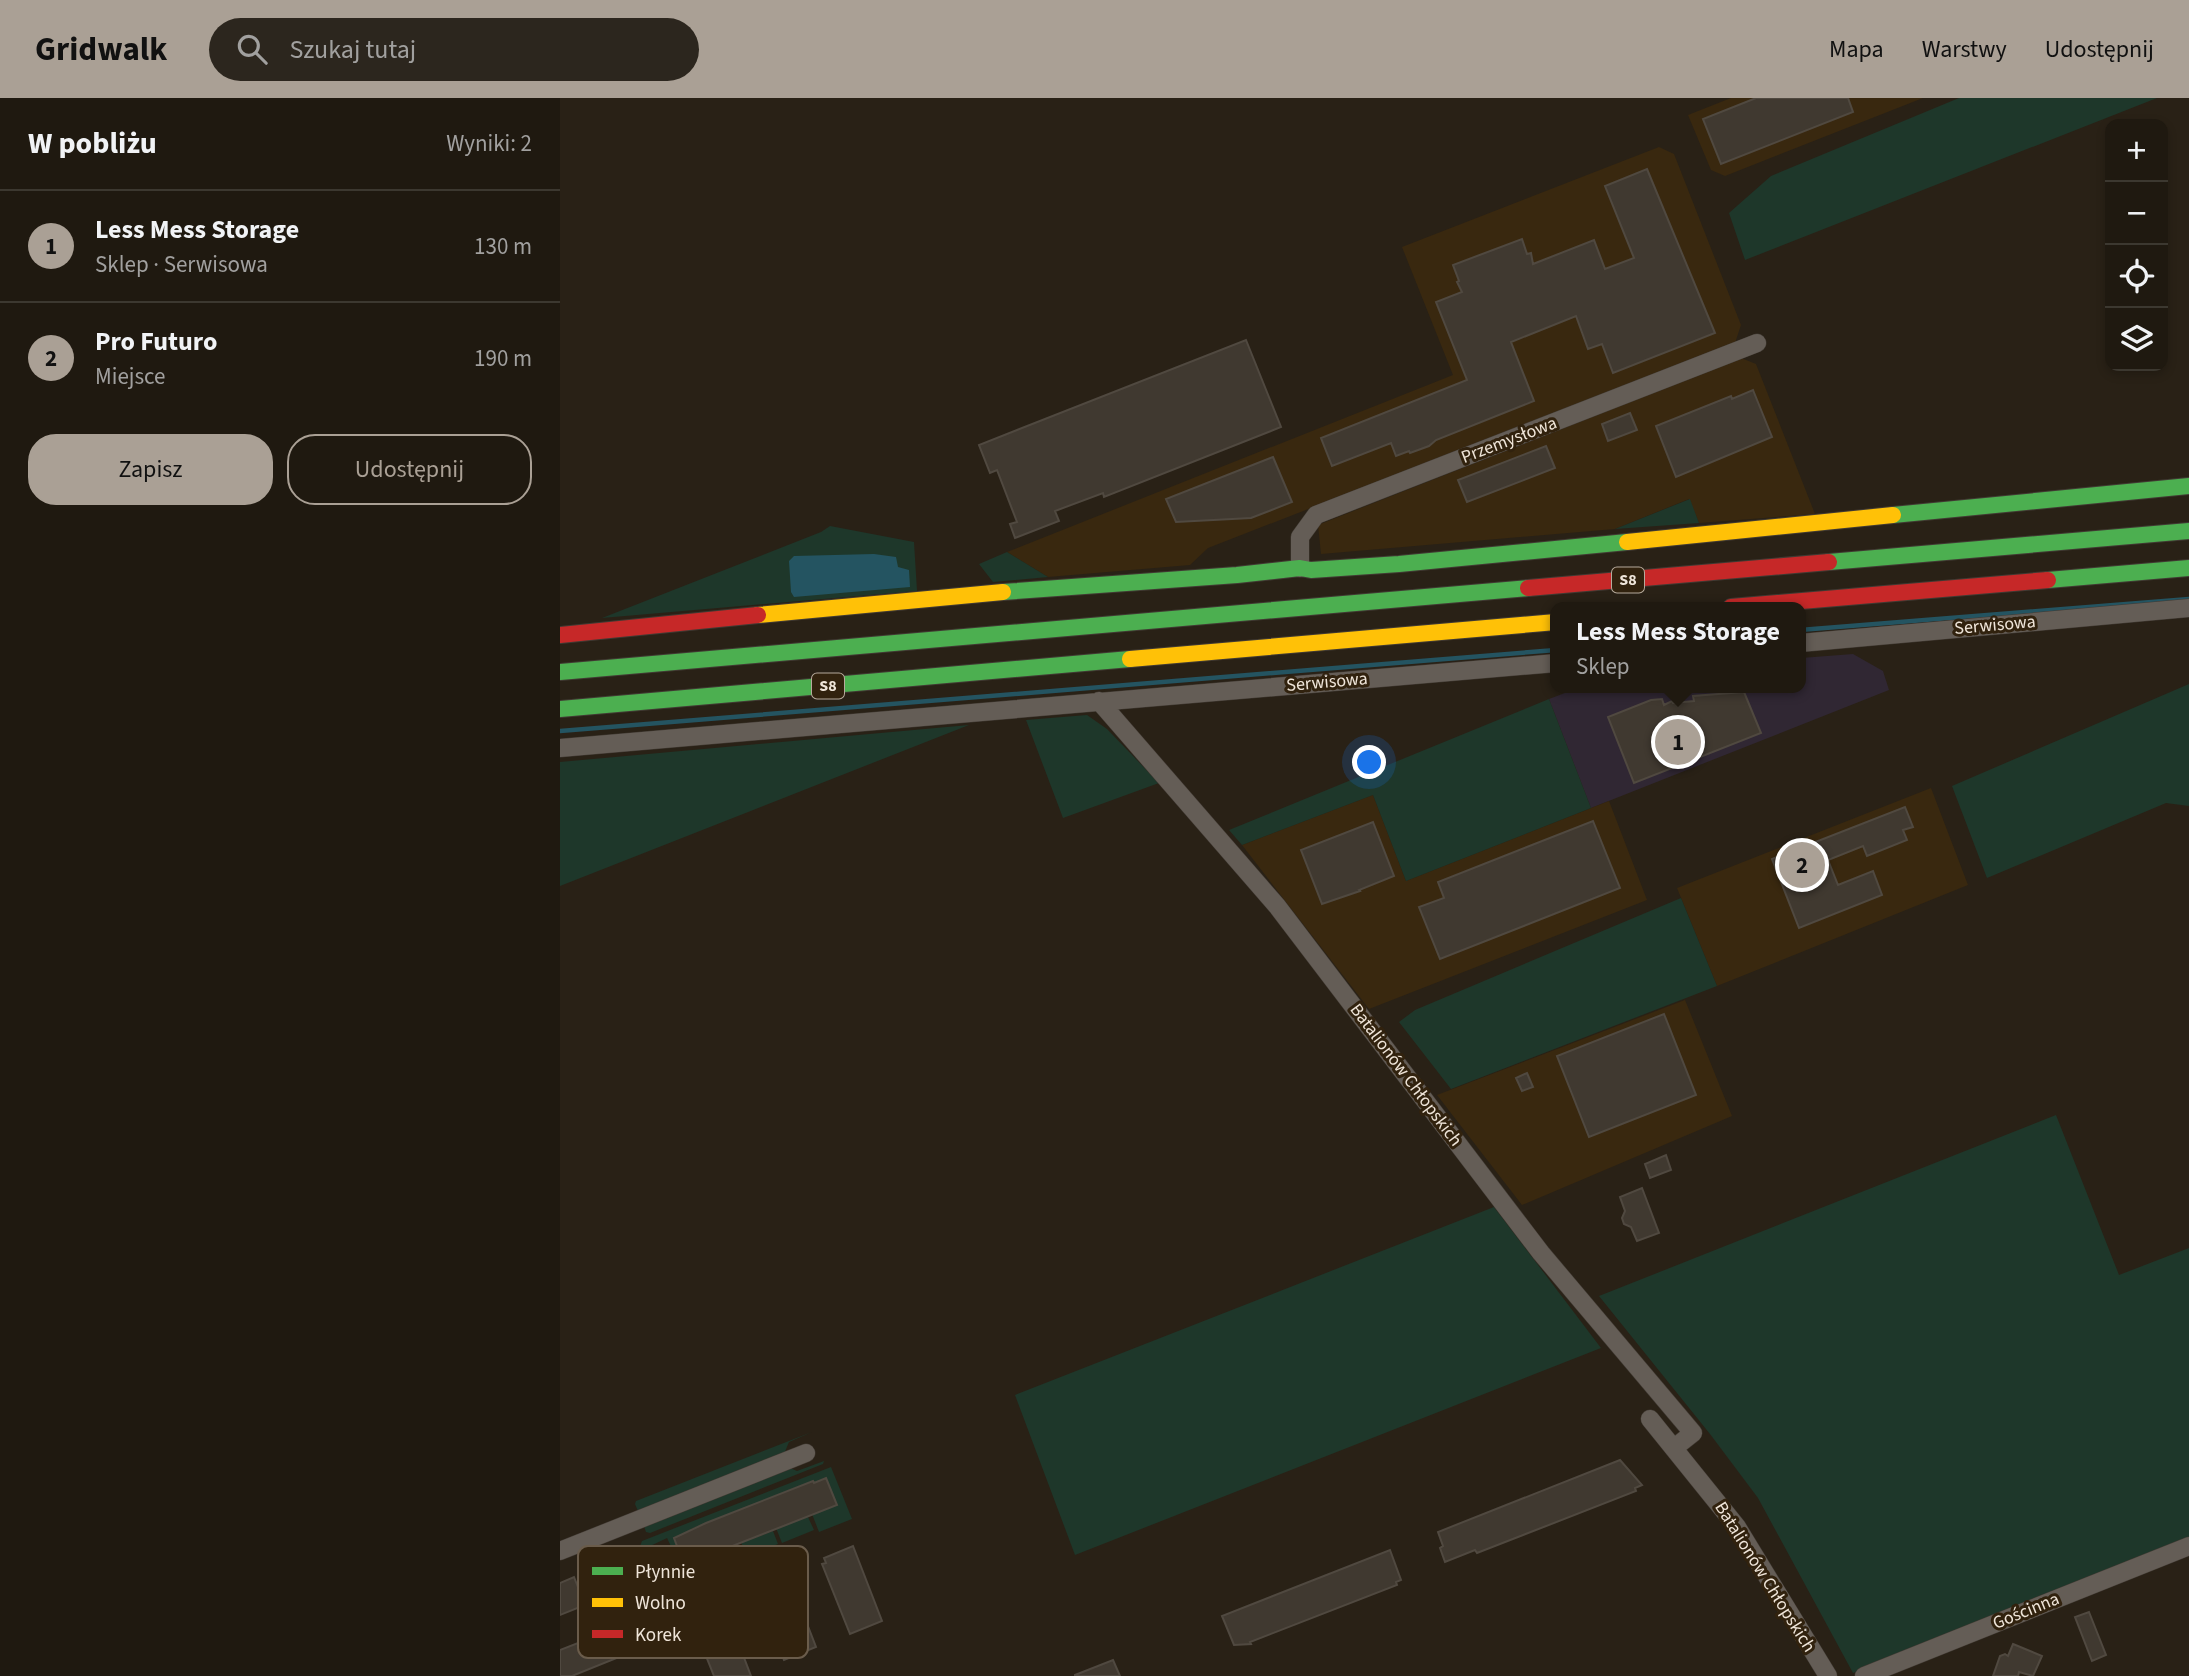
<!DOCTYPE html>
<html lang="pl">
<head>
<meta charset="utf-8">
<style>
	:root { --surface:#1f1910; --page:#2c261e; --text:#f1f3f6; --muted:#a1a09f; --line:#3c3830; --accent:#aaa095 }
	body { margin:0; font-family:"Source Sans 3",sans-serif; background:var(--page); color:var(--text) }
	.controls { position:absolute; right:21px; top:21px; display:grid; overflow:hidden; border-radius:14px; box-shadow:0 4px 10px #0003 }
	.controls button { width:63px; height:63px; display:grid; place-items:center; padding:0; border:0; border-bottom:2px solid var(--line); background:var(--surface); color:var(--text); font:35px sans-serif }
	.you { position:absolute; left:810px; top:665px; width:24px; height:24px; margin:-18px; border:5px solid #fff; border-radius:50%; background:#1a73e8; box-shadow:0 0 0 10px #1a73e833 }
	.badge { display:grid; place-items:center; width:46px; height:46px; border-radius:50%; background:var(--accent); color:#111; font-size:23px; font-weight:700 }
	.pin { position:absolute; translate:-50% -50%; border:4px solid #fff; box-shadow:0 2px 7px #0006 }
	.popup { position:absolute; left:990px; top:504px; width:256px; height:91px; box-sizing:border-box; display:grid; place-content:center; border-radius:14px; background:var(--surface); filter:drop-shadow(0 2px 5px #0005); font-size:23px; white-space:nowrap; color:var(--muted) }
	.popup b { font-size:26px; color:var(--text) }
	.popup::after { content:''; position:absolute; left:50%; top:100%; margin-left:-14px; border:14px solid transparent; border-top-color:var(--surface) }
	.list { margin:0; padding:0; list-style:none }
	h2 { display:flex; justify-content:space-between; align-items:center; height:91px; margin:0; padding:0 28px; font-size:30px }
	h2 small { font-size:23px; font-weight:400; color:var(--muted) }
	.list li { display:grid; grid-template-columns:46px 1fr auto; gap:21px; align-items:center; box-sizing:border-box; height:112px; padding:0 28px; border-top:2px solid var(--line) }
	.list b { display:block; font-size:26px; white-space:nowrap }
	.list p { margin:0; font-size:23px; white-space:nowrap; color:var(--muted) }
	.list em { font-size:23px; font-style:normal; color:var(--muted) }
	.actions { display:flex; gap:14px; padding:21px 28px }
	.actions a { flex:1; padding:16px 0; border:2px solid var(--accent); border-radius:28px; text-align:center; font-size:24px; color:var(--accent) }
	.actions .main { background:var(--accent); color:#111 }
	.icon { flex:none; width:38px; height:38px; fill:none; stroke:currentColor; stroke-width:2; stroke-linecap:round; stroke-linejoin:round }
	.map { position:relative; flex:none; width:1629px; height:1578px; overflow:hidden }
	header { display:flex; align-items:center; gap:42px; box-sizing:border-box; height:98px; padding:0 35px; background:var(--accent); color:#111 }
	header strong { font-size:33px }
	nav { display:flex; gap:38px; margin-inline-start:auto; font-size:24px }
	.search { width:490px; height:63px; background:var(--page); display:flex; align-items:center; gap:18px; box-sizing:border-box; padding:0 24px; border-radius:38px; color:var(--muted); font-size:26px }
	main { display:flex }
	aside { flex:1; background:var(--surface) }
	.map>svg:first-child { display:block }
	.commercial { fill:#302733 }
	.built { fill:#39280f }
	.green { fill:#1e372a }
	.water { fill:#245461 }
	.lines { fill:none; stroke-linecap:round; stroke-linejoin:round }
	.stream { stroke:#245461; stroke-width:4.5 }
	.building { fill:#403930; stroke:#504940; stroke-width:2 }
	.street-casing { stroke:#413a33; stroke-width:19 }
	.fast-casing { stroke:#413a33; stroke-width:18 }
	.slow-casing { stroke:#413a33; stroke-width:18 }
	.jam-casing { stroke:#413a33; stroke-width:18 }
	.street { stroke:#645d56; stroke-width:18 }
	.fast { stroke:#4caf50; stroke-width:16 }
	.slow { stroke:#ffc107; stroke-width:16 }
	.jam { stroke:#c62828; stroke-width:16 }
	.labels { text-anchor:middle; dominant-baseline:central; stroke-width:6; stroke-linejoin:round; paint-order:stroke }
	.shield { fill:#31220e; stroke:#b6aa9c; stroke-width:2 }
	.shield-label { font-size:16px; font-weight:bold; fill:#efe5d9 }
	.street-label { font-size:18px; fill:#efe5d9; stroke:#31220e }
	.key { fill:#31220e; stroke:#6a5c4b; stroke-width:2 }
	.key-label { font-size:19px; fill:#efe5d9 }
</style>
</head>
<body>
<header>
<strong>Gridwalk</strong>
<div class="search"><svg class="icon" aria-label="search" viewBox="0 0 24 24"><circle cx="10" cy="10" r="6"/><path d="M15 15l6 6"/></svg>Szukaj tutaj</div>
<nav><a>Mapa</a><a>Warstwy</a><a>Udostępnij</a></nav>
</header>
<main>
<aside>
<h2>W pobliżu<small>Wyniki: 2</small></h2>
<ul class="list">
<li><span class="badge">1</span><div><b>Less Mess Storage</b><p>Sklep · Serwisowa</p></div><em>130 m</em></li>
<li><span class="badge">2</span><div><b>Pro Futuro</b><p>Miejsce</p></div><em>190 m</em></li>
</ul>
<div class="actions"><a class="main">Zapisz</a><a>Udostępnij</a></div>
</aside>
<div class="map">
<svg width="1629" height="1578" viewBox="0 0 1629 1578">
	<rect width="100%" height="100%" fill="#292116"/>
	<path class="commercial" d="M 1293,556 L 1323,573 L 1329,592 L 1031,710 L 989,601 L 1018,590 L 1240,590 L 1241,560 Z"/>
	<path class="built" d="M 1171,0 L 1363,0 L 1165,78 L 1151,72 L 1128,17 Z
		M 1099,49 L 1114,56 L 1181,227 L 1175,245 L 648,450 L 630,467 L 488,479 L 447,454 L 893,277 L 842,149 Z
		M 1181,260 L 1196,266 L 1255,416 L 1139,425 L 1129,401 L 1055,431 L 761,456 L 758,427 Z
		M 1371,690 L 1408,787 L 1157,888 L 1117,790 Z
		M 813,697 L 846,783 L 1049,703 L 1087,802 L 809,911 L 682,747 Z
		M 1125,902 L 1172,1018 L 962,1107 L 877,997 Z"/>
	<path class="green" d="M 1399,0 L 1597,0 L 1185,162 L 1169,115 L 1211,78 Z
		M 1130,401 L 1139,425 L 1055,431 Z
		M 270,428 L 354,444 L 357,493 L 42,520 L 261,434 Z
		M 447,454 L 488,479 L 433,484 L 419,466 Z
		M 1629,586 L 1629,708 L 1606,705 L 1427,780 L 1392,688 Z
		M 989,601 L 1031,710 L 846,783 L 813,697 L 682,747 L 669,732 Z
		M 527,617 L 547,631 L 599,685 L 503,720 L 466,622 Z
		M 409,627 L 0,788 L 0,664 Z
		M 1121,800 L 1157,888 L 891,991 L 839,924 L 855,912 Z
		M 1496,1017 L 1559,1177 L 1629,1150 L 1629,1442 L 1293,1575 L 1198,1400 L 1150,1336 L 1039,1198 Z
		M 934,1109 L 1041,1250 L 515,1457 L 455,1297 Z
		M 252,1334 L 229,1344 L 224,1356 L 78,1413 L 75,1406 L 76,1403 Z
		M 264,1363 L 263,1366 L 90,1435 L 86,1434 L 84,1428 L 230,1370 L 237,1373 Z
		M 271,1369 L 292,1421 L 259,1434 L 252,1416 L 262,1410 L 263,1413 L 276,1407 L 266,1381 L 254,1385 L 252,1383 L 131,1431 L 131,1433 L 114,1440 L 122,1461 L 118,1463 L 107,1440 L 86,1450 L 99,1478 L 96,1483 L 79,1451 L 82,1443 Z
		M 248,1419 L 254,1432 L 222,1445 L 216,1430 Z
		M 213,1433 L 218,1446 L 187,1458 L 181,1444 L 191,1438 L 192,1441 Z
		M 178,1447 L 183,1460 L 151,1472 L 146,1458 L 155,1452 L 157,1455 Z
		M 142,1460 L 147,1474 L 115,1486 L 110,1472 Z"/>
	<path class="water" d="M 314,456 L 336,459 L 338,469 L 349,472 L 350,489 L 234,499 L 231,494 L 229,463 L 234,458 Z"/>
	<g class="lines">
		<path class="stream" d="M 1240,532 L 1629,501
			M 0,633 L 996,552"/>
	</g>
	<path class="building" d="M 1196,0 L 1288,0 L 1293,14 L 1161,66 L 1143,21 Z
		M 1087,71 L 1155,235 L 1053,275 L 1042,246 L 1028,251 L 1016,218 L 951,244 L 974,303 L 876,342 L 869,348 L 850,355 L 849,353 L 836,358 L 831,345 L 772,368 L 761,340 L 907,282 L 876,204 L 902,194 L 897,184 L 899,183 L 893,167 L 962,141 L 967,156 L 971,155 L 973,166 L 1034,142 L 1045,171 L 1074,160 L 1045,88 Z
		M 686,242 L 721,329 L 544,399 L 543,395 L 495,413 L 499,423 L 455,440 L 450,426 L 457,424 L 437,372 L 430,375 L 419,347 Z
		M 1193,292 L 1212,339 L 1116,379 L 1096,328 L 1171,298 L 1172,301 Z
		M 1070,315 L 1077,332 L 1048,343 L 1042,326 Z
		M 986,348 L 995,370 L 907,404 L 898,382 Z
		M 713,359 L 732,404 L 691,420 L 616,424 L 606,401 Z
		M 1184,594 L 1201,635 L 1074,685 L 1048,619 L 1091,602 L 1102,601 L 1104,607 L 1112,603 L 1113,605 L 1134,603 L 1133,598 Z
		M 1345,709 L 1353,729 L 1343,732 L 1347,742 L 1307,758 L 1303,748 L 1268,762 L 1278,787 L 1313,773 L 1322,797 L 1239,830 L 1212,761 Z
		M 1033,723 L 1060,790 L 880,861 L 859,809 L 884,800 L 878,784 Z
		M 813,724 L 834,778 L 799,792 L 800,793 L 762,806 L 741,752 Z
		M 1104,916 L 1136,997 L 1029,1039 L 997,958 Z
		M 967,975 L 973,989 L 962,993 L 956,980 Z
		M 1106,1057 L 1111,1072 L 1090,1080 L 1085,1066 Z
		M 1082,1090 L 1099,1135 L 1077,1143 L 1071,1129 L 1064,1126 L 1062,1120 L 1065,1113 L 1060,1099 Z
		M 1060,1362 L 1082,1387 L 1075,1390 L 1076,1393 L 917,1455 L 915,1452 L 885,1464 L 880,1450 L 883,1448 L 878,1434 Z
		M 266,1380 L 277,1407 L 124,1467 L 114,1440 L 146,1425 L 253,1383 L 254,1385 Z
		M 293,1448 L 322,1523 L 290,1536 L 262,1466 L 266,1465 L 264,1460 Z
		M 830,1452 L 841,1482 L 836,1484 L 837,1487 L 690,1544 L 691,1546 L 674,1547 L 662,1518 Z
		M 227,1474 L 256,1549 L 224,1562 L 196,1492 L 200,1490 L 198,1486 Z
		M 14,1479 L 25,1507 L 0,1517 L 0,1485 Z
		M 161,1500 L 172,1528 L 191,1578 L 154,1578 L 134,1528 L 138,1526 L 130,1508 L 145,1502 L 146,1506 Z
		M 1529,1514 L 1546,1557 L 1532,1563 L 1515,1519 Z
		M 69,1525 L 79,1551 L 12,1578 L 0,1578 L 0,1552 Z
		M 1453,1546 L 1482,1558 L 1473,1578 L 1459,1574 L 1458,1578 L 1433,1578 L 1440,1558 L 1445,1556 L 1448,1558 Z
		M 553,1562 L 560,1578 L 515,1578 L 515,1577 Z"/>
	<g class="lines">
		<defs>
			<path id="street" d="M 740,470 L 740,439 L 756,417 L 1197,245
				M 1240,545 L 1629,510
				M 539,603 L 717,808 L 981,1155 L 1133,1335 L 1114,1350
				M 0,650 L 996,565
				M 1090,1321 L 1177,1429 L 1268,1578
				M 0,1453 L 246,1355
				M 1304,1578 L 1629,1448"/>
			<path id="fast" d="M 1333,417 L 1629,388
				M 1269,464 L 1629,433
				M 1488,482 L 1629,470
				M 443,494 L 677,477 L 740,470 L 751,472 L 839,466 L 1067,444
				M 0,574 L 968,490
				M 0,611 L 570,561"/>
			<path id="slow" d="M 1067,444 L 1333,417
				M 198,517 L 443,494
				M 570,561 L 996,524"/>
			<path id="jam" d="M 968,490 L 1269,464
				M 1171,509 L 1488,482
				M 0,537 L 198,517"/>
		</defs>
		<use href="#street" class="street-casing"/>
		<use href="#fast" class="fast-casing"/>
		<use href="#slow" class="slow-casing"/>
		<use href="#jam" class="jam-casing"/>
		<use href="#street" class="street"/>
		<use href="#fast" class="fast"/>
		<use href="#slow" class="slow"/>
		<use href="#jam" class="jam"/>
	</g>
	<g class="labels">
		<g class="shield">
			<rect x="1052" y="469.5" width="32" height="25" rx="5"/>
			<rect x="252" y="575.5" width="32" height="25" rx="5"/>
		</g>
		<g class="shield-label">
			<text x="1068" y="482">S8</text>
			<text x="268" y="588">S8</text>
		</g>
		<g class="street-label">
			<text transform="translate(949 342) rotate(-21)">Przemysłowa</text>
			<text transform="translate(1435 527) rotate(-5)">Serwisowa</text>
			<text transform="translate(767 584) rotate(-5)">Serwisowa</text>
			<text transform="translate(846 977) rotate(53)">Batalionów Chłopskich</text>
			<text transform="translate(1205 1479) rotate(58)">Batalionów Chłopskich</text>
			<text transform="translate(1466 1513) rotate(-22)">Gościnna</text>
		</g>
	</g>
	<rect x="18" y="1448" width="230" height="112" rx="10" class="key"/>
	<rect x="32" y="1469" width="31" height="8" fill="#4caf50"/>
	<rect x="32" y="1500" width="31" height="9" fill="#ffc107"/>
	<rect x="32" y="1532" width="31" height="8" fill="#c62828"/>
	<g class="key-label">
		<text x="75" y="1480">Płynnie</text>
		<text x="75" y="1511">Wolno</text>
		<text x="75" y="1543">Korek</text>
	</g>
</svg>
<div class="controls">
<button>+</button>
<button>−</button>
<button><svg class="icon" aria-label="locate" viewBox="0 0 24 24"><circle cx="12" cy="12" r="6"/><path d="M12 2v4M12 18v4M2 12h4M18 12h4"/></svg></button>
<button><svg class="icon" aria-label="layers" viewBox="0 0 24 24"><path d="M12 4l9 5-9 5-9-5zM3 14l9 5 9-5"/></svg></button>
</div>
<div class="you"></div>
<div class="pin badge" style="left:1118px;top:644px">1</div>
<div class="popup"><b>Less Mess Storage</b>Sklep</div>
<div class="pin badge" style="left:1242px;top:767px">2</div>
</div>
</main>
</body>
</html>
